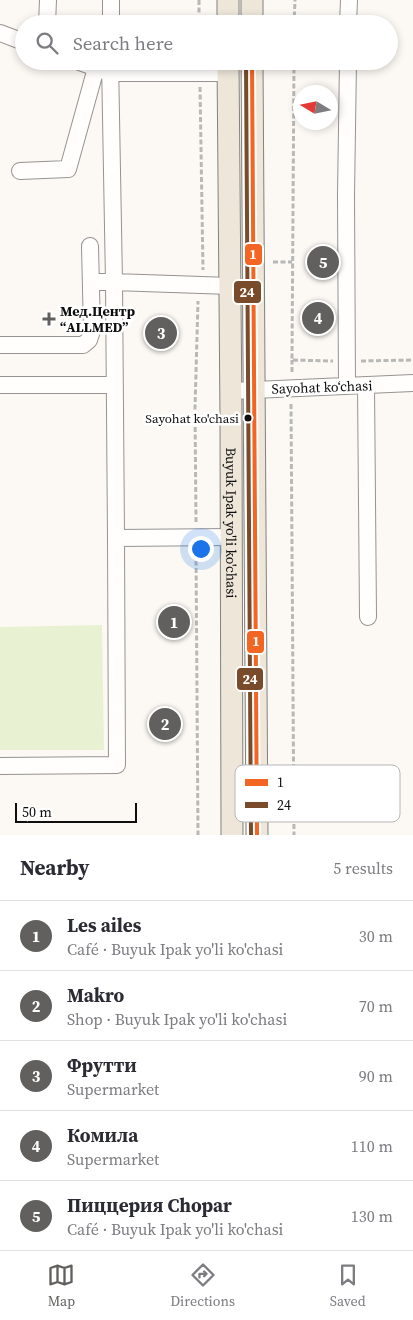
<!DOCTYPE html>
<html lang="en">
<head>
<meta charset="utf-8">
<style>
	:root { --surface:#fff; --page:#f7f7f7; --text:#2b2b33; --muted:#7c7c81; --line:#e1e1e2; --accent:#61605e }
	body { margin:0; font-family:"Source Serif 4",serif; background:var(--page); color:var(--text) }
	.compass { position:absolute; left:293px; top:85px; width:45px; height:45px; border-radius:50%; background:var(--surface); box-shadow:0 2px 8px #0003; rotate:280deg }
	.scale { position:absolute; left:15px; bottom:12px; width:122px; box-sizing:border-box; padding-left:5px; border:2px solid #0e0e0e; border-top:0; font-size:14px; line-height:18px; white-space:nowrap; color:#0e0e0e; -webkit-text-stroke:4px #fff; paint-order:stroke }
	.you { position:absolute; left:200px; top:548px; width:18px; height:18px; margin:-12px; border:4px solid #fff; border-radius:50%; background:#1a73e8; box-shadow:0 0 0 8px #1a73e833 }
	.badge { display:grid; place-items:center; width:32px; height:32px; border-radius:50%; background:var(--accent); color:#fff; font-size:16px; font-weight:700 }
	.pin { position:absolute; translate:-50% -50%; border:2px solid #fff; box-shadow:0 1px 5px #0006 }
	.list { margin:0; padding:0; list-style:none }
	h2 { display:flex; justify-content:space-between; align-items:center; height:65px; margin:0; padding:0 20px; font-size:21px }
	h2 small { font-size:16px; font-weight:400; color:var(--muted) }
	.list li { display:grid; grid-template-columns:32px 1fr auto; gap:15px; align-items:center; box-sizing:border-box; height:70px; padding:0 20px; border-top:1px solid var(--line) }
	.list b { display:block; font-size:19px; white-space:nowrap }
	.list p { margin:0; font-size:16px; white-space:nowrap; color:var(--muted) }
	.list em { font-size:16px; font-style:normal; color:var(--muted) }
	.icon { flex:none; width:28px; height:28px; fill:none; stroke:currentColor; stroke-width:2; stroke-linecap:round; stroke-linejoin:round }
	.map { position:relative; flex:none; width:413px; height:835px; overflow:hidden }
	.search { position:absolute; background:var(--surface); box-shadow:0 2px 8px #0003; left:15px; right:15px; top:15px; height:55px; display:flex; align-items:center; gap:12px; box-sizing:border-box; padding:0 18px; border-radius:28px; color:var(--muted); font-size:19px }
	.sheet { height:415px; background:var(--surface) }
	nav { display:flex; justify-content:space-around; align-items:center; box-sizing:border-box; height:70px; border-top:1px solid var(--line); background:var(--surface); font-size:14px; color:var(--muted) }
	nav a { display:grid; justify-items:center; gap:2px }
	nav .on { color:var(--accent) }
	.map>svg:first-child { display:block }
	.green { fill:#e8f2d2 }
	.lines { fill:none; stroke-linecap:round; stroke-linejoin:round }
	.minor-casing { stroke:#959492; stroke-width:18 }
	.major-casing { stroke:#82817f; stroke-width:23 }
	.path { stroke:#b8b8b7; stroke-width:3; stroke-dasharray:5 2.5; stroke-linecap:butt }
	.minor { stroke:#fffefd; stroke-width:16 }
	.major { stroke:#ede6d9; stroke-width:21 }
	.bus-1-casing { stroke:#fff; stroke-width:8 }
	.bus-2-casing { stroke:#fff; stroke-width:8 }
	.bus-1 { stroke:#f26522; stroke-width:4 }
	.bus-2 { stroke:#7a4b2a; stroke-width:4 }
	.poi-dot { fill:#61605e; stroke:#fff; stroke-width:2 }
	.bus-dot { fill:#0e0e0e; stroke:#fff; stroke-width:2 }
	.labels { text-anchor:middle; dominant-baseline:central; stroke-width:5; stroke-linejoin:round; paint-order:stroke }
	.bus-label { font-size:13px; fill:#0e0e0e; stroke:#fff; text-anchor:end }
	.poi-label { font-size:14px; font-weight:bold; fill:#0e0e0e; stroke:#fff; text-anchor:start }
	.street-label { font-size:14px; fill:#0e0e0e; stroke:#fff }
	.key { fill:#fff; stroke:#b7b7b7; stroke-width:1 }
	.key-label { font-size:14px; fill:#0e0e0e }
	.line-badge { stroke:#fff; stroke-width:2 }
	.badge-label { font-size:14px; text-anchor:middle; font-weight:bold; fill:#fff }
</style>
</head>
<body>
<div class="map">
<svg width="413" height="835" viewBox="0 0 413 835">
	<rect width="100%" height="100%" fill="#fcf9f4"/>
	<path class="green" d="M 102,625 L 104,750 L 0,750 L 0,627 Z"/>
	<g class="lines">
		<defs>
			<path id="minor" d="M 47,24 L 48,0
				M 111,24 L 111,0
				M 348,24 L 349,0
				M 0,33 L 24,42
				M 77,61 L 110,73 L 228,73
				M 20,171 L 68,169 L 96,68
				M 91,282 L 114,282 L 110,61
				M 0,345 L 83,345 L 89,340 L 92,331 L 90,246
				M 0,385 L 115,385
				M 366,385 L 368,617
				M 347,386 L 346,195 L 348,61
				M 231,391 L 413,383
				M 116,538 L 114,282 L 230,286
				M 0,766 L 117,765 L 116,538 L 231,537"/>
			<g id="major">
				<path d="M 228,0 L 228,24"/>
				<path d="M 252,0 L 252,24"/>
				<path id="s1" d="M 228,61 L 231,418 L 232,835"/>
				<path d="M 252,61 L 257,835"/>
			</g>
		</defs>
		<use href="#minor" class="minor-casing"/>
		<use href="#major" class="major-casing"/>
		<path class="path" d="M 199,0 L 199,24
			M 294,24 L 295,0
			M 294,61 L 292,360 L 333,361
			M 200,87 L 203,270
			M 273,262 L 292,262
			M 361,361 L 413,360
			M 292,372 L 292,360
			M 291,404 L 294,835
			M 196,522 L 195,408 L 198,301
			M 196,553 L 198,835"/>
		<use href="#minor" class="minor"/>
		<use href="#major" class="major"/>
		<defs>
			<path id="bus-1" d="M 252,61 L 257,835"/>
			<path id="bus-2" d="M 246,61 L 251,835"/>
		</defs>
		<use href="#bus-1" class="bus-1-casing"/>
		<use href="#bus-2" class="bus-2-casing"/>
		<use href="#bus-1" class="bus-1"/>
		<use href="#bus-2" class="bus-2"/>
	</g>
	<path class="poi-dot" d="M46.5 311.5h5v5h5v5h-5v5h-5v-5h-5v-5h5z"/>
	<circle class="bus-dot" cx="248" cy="418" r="4.5"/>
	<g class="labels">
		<g class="bus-label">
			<text x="239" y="418">Sayohat ko'chasi</text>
		</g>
		<g class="poi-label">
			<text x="60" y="311">Мед.Центр<tspan x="60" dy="16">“ALLMED”</tspan></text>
		</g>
		<g class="street-label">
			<text transform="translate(322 387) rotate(-2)">Sayohat koʻchasi</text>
			<text stroke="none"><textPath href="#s1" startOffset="462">Buyuk Ipak yo'li ko'chasi</textPath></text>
		</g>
	</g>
	<rect x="235" y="765" width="165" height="57" rx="8" class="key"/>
	<rect x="245" y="779" width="23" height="7" fill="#f26522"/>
	<rect x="245" y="802" width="23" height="6" fill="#7a4b2a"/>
	<g class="key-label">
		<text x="277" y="787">1</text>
		<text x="277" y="810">24</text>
	</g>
	<g class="line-badge">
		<rect x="244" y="243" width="19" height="23" rx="5" fill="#f26522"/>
		<rect x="233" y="280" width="29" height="24" rx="5" fill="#7a4b2a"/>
		<rect x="246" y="630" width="19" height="24" rx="5" fill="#f26522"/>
		<rect x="236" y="667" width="28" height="24" rx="5" fill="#7a4b2a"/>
	</g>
	<g class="badge-label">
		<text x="253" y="259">1</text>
		<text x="247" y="297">24</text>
		<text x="256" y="646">1</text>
		<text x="250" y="684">24</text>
	</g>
</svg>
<svg class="compass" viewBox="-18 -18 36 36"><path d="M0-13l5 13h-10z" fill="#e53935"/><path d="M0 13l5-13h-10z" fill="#7c7c81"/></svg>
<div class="scale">50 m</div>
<div class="you"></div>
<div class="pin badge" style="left:174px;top:622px">1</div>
<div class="pin badge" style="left:165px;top:724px">2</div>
<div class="pin badge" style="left:161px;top:333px">3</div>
<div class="pin badge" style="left:318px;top:318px">4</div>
<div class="pin badge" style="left:323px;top:262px">5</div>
<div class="search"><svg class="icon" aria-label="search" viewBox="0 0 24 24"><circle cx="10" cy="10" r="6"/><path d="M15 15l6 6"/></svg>Search here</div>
</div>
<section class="sheet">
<h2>Nearby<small>5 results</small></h2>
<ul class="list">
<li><span class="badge">1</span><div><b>Les ailes</b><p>Café · Buyuk Ipak yo'li ko'chasi</p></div><em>30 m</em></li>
<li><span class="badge">2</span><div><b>Makro</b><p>Shop · Buyuk Ipak yo'li ko'chasi</p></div><em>70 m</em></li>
<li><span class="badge">3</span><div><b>Фрутти</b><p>Supermarket</p></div><em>90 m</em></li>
<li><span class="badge">4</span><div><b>Комила</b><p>Supermarket</p></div><em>110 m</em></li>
<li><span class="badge">5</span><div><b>Пиццерия Chopar</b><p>Café · Buyuk Ipak yo'li ko'chasi</p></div><em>130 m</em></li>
</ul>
</section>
<nav>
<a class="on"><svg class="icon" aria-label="map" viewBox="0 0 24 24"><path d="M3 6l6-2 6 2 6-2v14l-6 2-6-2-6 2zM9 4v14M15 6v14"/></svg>Map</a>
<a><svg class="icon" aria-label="directions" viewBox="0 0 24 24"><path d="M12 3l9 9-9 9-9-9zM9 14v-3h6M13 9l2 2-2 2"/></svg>Directions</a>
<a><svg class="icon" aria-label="saved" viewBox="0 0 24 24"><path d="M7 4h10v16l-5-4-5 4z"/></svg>Saved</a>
</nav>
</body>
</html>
